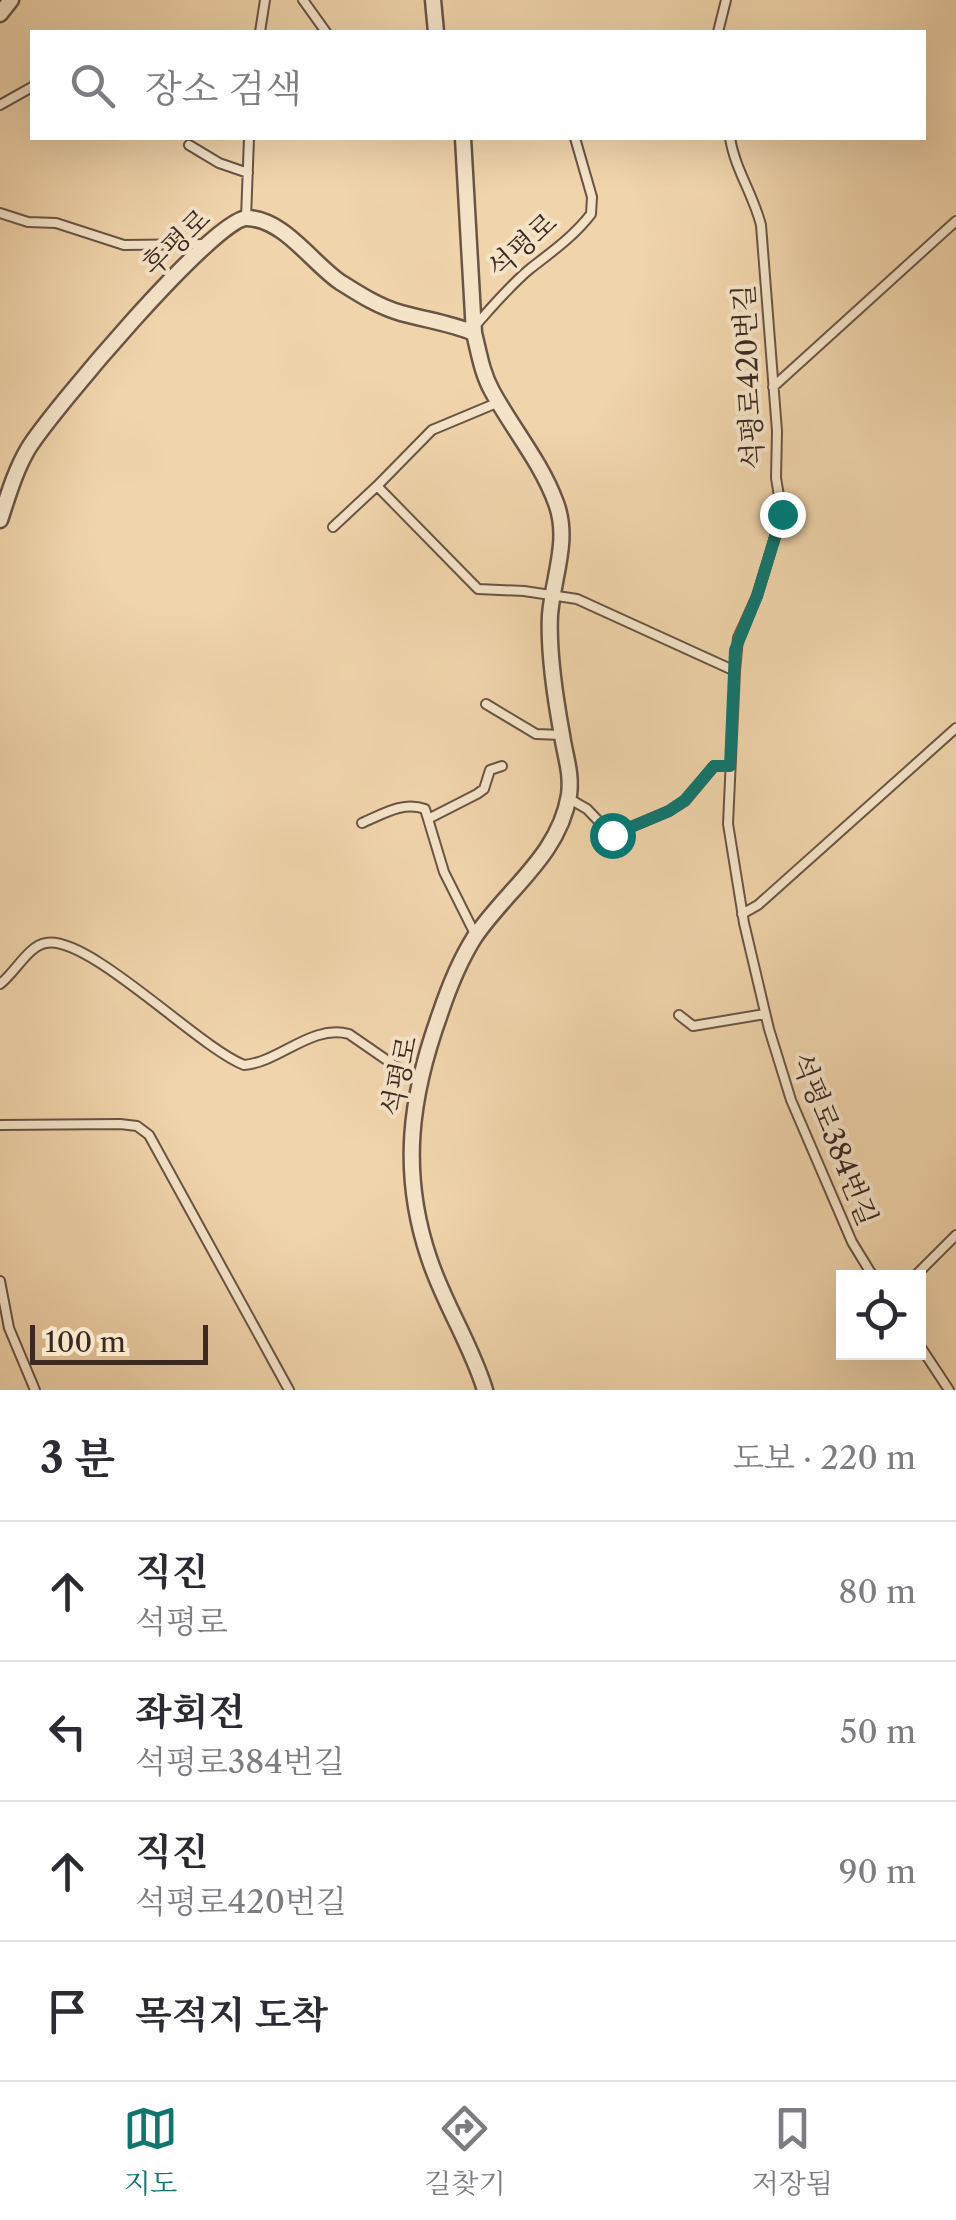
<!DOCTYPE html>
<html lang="ko">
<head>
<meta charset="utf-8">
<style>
	:root { --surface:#fff; --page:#f7f7f7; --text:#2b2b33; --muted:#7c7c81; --line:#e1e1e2; --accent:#0f766e }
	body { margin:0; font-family:"Libre Caslon Text","Noto Serif KR",serif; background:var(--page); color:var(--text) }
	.controls { position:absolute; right:30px; bottom:30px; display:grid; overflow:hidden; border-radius:0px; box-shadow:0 10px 40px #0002 }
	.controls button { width:90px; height:90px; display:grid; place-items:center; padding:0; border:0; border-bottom:2px solid var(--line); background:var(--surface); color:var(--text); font:50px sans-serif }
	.scale { position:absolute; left:30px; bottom:25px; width:178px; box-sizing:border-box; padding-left:10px; border:5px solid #3d2921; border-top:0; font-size:28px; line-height:35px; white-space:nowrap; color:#3d2921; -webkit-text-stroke:8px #f5e3c8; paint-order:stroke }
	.stop { position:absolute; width:30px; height:30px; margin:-22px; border:8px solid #0f766e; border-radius:50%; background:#fff }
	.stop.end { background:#0f766e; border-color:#fff; box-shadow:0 2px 10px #0008 }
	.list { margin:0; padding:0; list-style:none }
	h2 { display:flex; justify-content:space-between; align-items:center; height:130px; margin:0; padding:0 40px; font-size:42px }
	h2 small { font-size:32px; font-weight:400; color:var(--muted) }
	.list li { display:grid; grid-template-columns:65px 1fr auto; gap:30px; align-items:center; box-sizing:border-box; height:140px; padding:0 40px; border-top:2px solid var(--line) }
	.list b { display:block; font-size:38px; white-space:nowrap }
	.list p { margin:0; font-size:32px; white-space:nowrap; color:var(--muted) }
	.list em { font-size:32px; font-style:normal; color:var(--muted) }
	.icon { flex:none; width:55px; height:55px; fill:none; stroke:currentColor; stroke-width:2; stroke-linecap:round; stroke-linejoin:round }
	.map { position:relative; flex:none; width:956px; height:1390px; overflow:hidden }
	.search { position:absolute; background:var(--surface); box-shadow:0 10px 40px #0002; left:30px; right:30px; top:30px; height:110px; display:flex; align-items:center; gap:25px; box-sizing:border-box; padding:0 35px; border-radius:0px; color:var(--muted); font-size:38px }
	.sheet { height:690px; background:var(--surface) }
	nav { display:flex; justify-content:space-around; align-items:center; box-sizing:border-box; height:140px; border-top:2px solid var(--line); background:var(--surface); font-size:28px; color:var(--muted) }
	nav a { display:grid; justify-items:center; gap:5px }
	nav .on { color:var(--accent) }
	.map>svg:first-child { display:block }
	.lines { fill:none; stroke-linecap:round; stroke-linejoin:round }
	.service-casing { stroke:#6a5444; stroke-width:12 }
	.minor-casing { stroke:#6a5444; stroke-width:19 }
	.service { stroke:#f5e3c8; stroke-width:8 }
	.minor { stroke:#f5e3c8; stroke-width:14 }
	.route { stroke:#0f766e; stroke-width:12 }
	.labels { text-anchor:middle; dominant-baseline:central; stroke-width:8; stroke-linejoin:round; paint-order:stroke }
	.street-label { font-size:28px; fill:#3d2921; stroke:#f5e3c8 }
</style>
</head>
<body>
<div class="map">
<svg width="956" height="1390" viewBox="0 0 956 1390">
	<rect width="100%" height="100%" fill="#f0d4ab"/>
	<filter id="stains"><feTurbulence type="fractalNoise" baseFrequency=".002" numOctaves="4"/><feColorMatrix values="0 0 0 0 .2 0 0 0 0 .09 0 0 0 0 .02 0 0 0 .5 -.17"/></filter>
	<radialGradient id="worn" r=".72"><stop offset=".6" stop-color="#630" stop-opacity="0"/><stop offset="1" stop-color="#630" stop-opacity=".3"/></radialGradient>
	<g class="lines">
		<defs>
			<path id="service" d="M 303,0 L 326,32
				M 260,32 L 265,0
				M 718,32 L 726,0
				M 0,105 L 32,87
				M 730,138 C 735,169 753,194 761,225 L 777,431 L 776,478 L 782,514 L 757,596 L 738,638 L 735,671
				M 189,145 L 219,163 L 248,173
				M 0,213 L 28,222 L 56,223 L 124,245 L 205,244
				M 246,218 L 249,138
				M 474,327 C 492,307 510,285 531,268 C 553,251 574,236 591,214 L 592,197 L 575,138
				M 773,387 L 956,221
				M 499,402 L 432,430 L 377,486 L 478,589 L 524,591 L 577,599 L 735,671 L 728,824 L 744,923 L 769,1029 L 791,1100 L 852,1242 L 874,1278
				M 333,527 L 377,486
				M 486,704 L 536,734 L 562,735
				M 568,798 L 587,809 L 612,835 L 669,811 L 685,801 L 714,766 L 729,766
				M 428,819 L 477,794 L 484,789 L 490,770 L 502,766
				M 362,823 C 383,814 403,801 425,809 L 444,872 L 476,936
				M 742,914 L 758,905 L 956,728
				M 0,984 C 14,974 29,945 46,943 C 89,935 198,1047 244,1065 C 280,1062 311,1024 349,1034 L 417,1081
				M 679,1015 L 693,1026 L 765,1014
				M 0,1125 L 120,1124 L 137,1126 L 149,1135 L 289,1390
				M 913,1278 L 956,1235
				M 0,1281 L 9,1328 L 35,1390
				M 918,1343 L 949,1390"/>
			<path id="minor" d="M 433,0 L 436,32
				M 0,14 L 11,0
				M 463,138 L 474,333 C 479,353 482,373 492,391 C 512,428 541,462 556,503 C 570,540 553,577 550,615 C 548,653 555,697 562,735 C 565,756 572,773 569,795 C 559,856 506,890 474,938 C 459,962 449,987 440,1014 C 410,1097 400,1172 429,1258 C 444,1304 471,1344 485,1390
				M 0,520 C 8,496 15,471 28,449 C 49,414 215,217 247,218 C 284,219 312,263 340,282 C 359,294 379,307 401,313 C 426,320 450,323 474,333"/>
		</defs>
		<use href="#service" class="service-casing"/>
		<use href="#minor" class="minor-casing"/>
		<use href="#service" class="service"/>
		<use href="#minor" class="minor"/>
	</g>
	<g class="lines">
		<path class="route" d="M 612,835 L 669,811 L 685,800 L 714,766 L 730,766 L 735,650 L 757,596 L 782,514"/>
	</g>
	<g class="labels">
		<g class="street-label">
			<text transform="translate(176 242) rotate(-44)">후평로</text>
			<text transform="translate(522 245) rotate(-42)">석평로</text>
			<text transform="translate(748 377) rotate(-93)">석평로420번길</text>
			<text transform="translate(399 1076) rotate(-78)">석평로</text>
			<text transform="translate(835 1139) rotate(68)">석평로384번길</text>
		</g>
	</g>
	<rect width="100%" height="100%" filter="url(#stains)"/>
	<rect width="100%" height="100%" fill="url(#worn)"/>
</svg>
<div class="controls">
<button><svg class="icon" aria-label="locate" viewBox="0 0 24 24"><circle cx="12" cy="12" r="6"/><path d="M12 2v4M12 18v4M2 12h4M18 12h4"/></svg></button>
</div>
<div class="scale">100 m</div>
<div class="stop" style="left:612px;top:835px"></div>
<div class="stop end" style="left:782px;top:514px"></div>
<div class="search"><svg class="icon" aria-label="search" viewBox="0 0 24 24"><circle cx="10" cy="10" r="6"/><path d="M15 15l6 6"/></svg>장소 검색</div>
</div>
<section class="sheet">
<h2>3 분<small>도보 · 220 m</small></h2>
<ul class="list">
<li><svg class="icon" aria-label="ahead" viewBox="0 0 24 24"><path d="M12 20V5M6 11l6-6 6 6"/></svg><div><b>직진</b><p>석평로</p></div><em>80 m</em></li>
<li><svg class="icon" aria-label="left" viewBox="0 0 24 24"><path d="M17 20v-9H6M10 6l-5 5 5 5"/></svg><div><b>좌회전</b><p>석평로384번길</p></div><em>50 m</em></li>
<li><svg class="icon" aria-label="ahead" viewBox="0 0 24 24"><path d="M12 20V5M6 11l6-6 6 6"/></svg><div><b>직진</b><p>석평로420번길</p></div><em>90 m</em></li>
<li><svg class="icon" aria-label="arrive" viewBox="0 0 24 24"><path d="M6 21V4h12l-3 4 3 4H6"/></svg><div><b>목적지 도착</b></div></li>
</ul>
</section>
<nav>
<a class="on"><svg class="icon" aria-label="map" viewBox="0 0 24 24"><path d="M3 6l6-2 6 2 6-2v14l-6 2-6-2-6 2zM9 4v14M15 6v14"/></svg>지도</a>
<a><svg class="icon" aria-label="directions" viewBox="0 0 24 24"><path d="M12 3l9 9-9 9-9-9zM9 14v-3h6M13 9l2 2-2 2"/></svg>길찾기</a>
<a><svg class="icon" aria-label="saved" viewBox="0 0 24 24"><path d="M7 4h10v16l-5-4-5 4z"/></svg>저장됨</a>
</nav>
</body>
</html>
